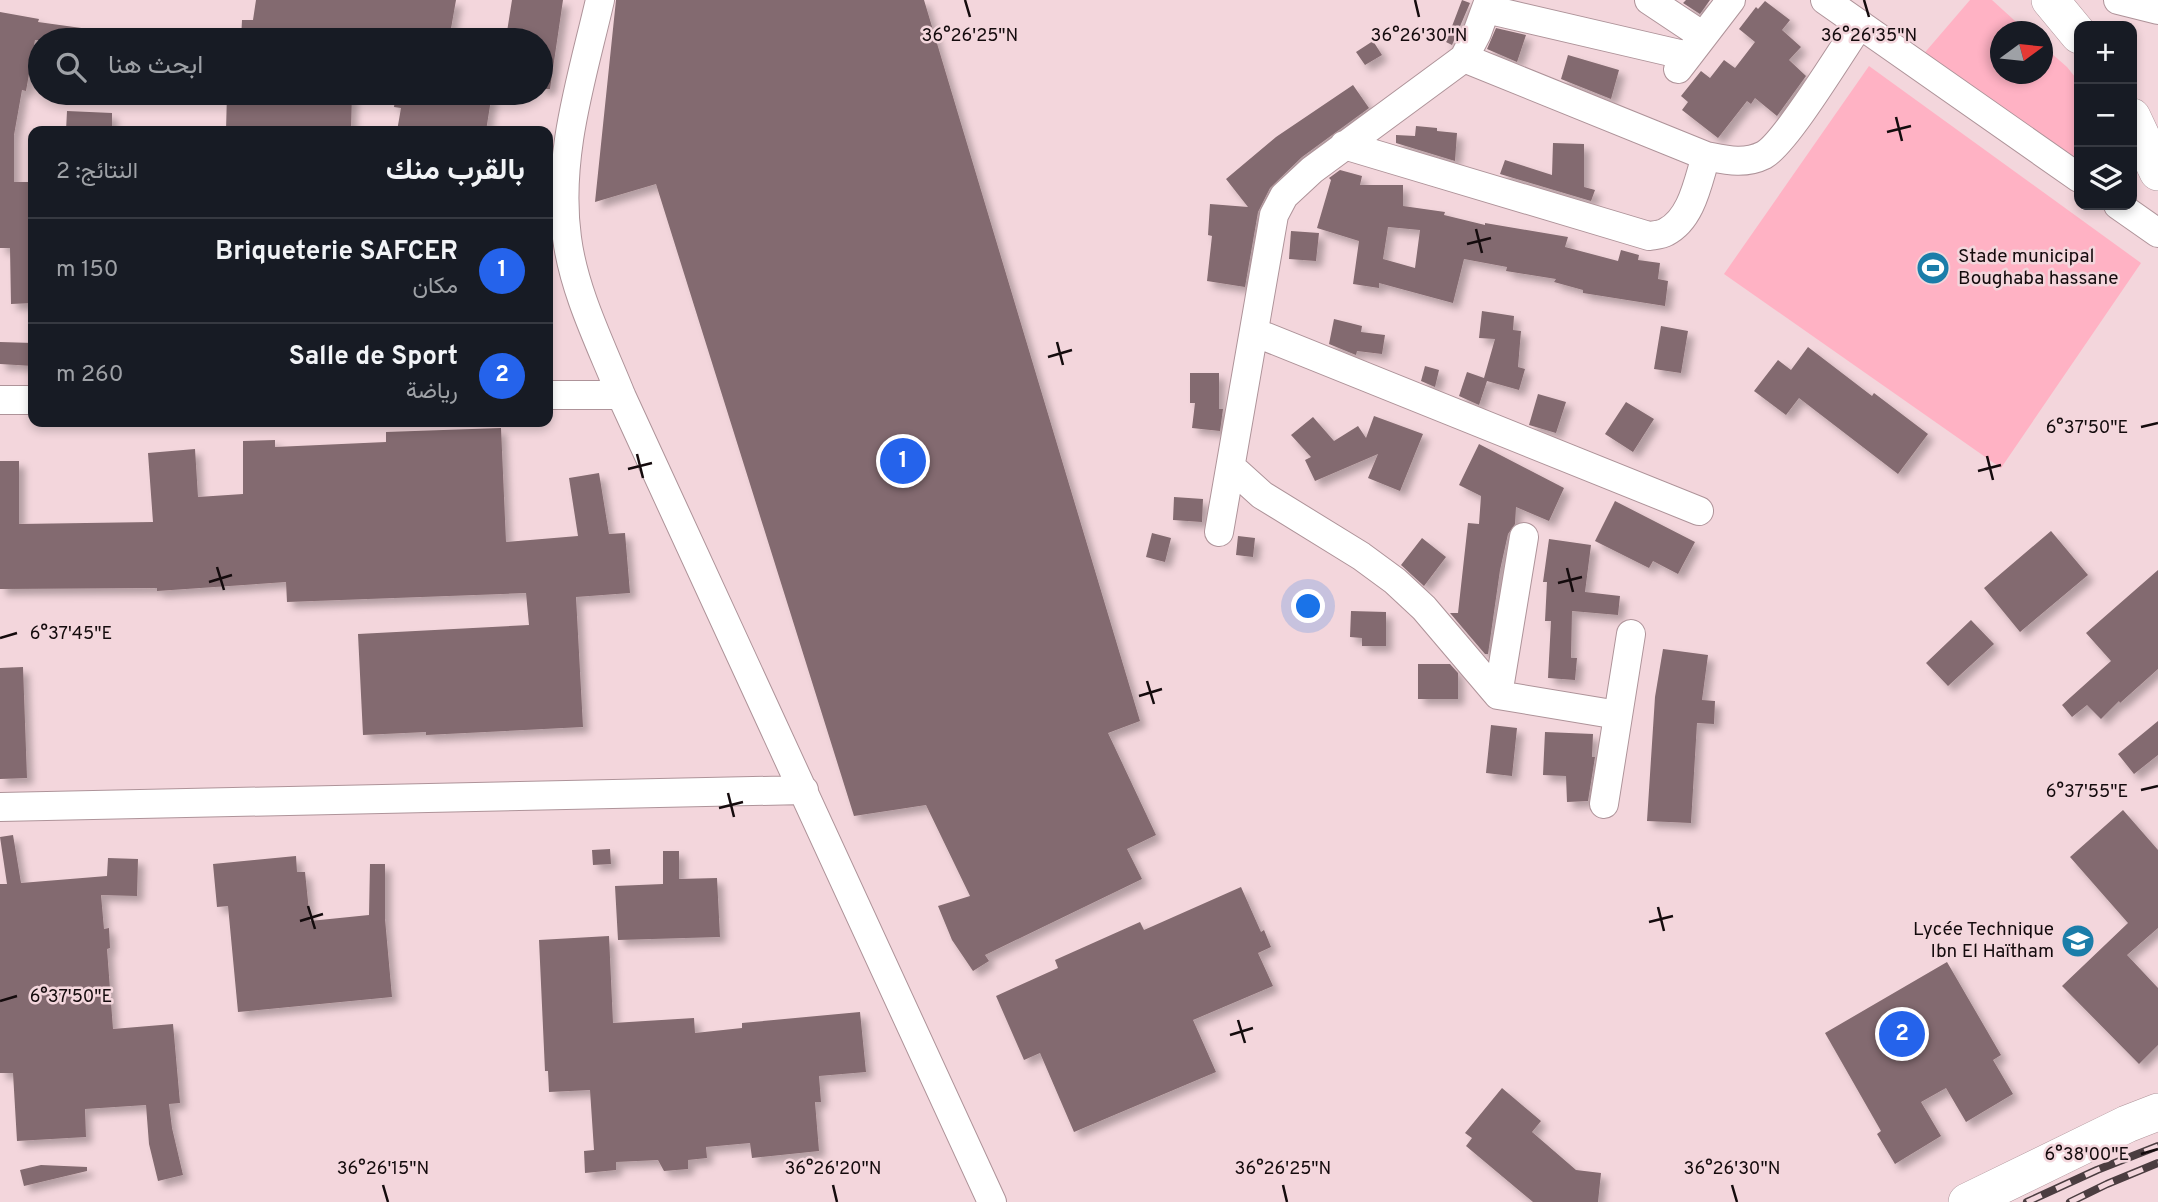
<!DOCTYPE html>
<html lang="ar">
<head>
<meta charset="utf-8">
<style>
	:root { --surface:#171b24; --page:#242831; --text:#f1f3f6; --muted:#9ea1a6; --line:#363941; --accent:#2563eb }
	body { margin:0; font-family:Overpass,Vazirmatn,sans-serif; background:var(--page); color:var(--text); direction:rtl }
	.controls { position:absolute; right:21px; top:21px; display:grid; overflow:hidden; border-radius:14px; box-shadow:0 4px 10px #0003 }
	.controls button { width:63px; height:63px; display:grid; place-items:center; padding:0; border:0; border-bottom:2px solid var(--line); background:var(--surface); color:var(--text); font:35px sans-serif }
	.compass { position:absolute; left:1990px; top:21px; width:63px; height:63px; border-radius:50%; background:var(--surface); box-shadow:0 4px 10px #0003; rotate:75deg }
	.you { position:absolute; left:1309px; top:607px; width:24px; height:24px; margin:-18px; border:5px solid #fff; border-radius:50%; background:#1a73e8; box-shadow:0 0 0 10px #1a73e833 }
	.badge { display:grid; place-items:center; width:46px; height:46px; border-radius:50%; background:var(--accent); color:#fff; font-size:23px; font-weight:700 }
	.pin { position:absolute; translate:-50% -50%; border:4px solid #fff; box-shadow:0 2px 7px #0006 }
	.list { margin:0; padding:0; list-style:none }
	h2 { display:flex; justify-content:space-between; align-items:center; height:91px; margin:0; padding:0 28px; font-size:30px }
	h2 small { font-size:23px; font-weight:400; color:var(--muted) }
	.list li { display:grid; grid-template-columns:46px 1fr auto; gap:21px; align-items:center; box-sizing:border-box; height:105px; padding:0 28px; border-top:2px solid var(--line) }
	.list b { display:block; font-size:26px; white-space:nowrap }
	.list p { margin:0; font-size:23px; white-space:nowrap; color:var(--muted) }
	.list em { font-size:23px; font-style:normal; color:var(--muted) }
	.icon { flex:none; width:38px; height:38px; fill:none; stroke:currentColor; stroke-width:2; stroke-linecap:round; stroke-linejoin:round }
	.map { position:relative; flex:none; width:2158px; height:1202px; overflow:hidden; direction:ltr }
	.search { position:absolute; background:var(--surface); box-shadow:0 4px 10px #0003; left:28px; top:28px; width:525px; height:77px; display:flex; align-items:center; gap:18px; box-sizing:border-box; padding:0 24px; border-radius:38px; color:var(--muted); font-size:26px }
	.panel { position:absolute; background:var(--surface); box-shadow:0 4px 10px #0003; left:28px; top:126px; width:525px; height:301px; border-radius:14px; direction:rtl }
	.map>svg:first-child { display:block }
	.green { fill:#ffb2c4 }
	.building { fill:#836a6f; fill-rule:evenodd; filter:url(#shadow) }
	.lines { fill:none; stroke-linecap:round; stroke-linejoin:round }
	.minor-casing { stroke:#ae9399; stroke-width:30 }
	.major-casing { stroke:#ae9399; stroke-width:38 }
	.minor { stroke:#fff; stroke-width:28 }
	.major { stroke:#fff; stroke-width:37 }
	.rail-casing { stroke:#4b3d40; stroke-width:8 }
	.rail { stroke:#f3d6dc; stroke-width:5; stroke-dasharray:16; stroke-linecap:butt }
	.ticks { fill:none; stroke:#140b0d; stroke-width:2.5 }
	.labels { text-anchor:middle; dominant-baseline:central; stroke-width:5; stroke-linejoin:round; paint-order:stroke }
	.poi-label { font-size:19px; fill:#140b0d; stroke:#f3d6dc; text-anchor:start }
	.ticks-label { font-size:18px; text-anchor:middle; fill:#140b0d; stroke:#f3d6dc; stroke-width:5; stroke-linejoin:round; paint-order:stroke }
</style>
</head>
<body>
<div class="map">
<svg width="2158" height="1202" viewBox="0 0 2158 1202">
	<defs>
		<filter id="shadow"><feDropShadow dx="6" dy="6" stdDeviation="3.5" flood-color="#0004"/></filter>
	</defs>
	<rect width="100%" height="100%" fill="#f3d6dc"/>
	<path class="green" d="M 1970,0 L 1992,0 L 2026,31 L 2000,32 L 2000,74 L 2042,74 L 2043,46 L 2067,67 L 2079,82 L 2079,167 L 1921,57 Z
		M 1869,66 L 2141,263 L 2001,468 L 1724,274 Z"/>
	<path class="building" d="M 256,0 L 456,0 L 449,40 L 389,40 L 295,29 L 295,40 L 241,40 L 242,20 L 253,20 Z
		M 512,0 L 563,0 L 550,89 L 541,89 L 541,40 L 506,38 Z
		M 616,0 L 924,0 L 1140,721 L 1108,733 L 1156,835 L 1127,849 L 1142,879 L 985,955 L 989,961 L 973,971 L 952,940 L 938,906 L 970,896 L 926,805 L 854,816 L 656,184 L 595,202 Z
		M 1462,0 L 1470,3 L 1452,45 L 1446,42 Z
		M 1686,0 L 1710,0 L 1700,14 L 1683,3 Z
		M 1765,1 L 1790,20 L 1782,30 L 1801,47 L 1789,60 L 1806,76 L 1777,116 L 1755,98 L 1751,104 L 1747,101 L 1718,138 L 1682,110 L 1688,102 L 1681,96 L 1701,71 L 1710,78 L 1724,60 L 1735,68 L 1755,42 L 1739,29 L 1756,7 L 1758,9 Z
		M 0,12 L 39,19 L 38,22 L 103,31 L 103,40 L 35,40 L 26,91 L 22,90 L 14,135 L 14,182 L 33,182 L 33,303 L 11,304 L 10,248 L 0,248 Z
		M 1496,28 L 1526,35 L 1517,62 L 1487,49 Z
		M 1373,41 L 1382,55 L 1365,65 L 1356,52 Z
		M 1568,55 L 1619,70 L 1611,99 L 1561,79 Z
		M 1353,85 L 1369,108 L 1302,157 L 1270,188 L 1258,212 L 1245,287 L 1207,281 L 1212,236 L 1208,235 L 1210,204 L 1248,207 L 1226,179 L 1276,137 Z
		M 227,93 L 352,93 L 351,131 L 226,131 Z
		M 396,93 L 492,93 L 486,131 L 397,131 L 401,108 L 394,107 Z
		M 67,111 L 112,113 L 112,131 L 66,131 Z
		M 1416,126 L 1437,128 L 1437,131 L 1457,133 L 1455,161 L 1396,143 L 1396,135 L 1415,136 Z
		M 1553,143 L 1584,144 L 1584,187 L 1595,190 L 1591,201 L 1500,174 L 1505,160 L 1552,175 Z
		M 1340,170 L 1362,176 L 1360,185 L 1403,185 L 1403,206 L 1445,212 L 1444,215 L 1485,225 L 1485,223 L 1568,237 L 1565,247 L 1618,261 L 1621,250 L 1639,255 L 1638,260 L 1660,263 L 1658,279 L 1668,281 L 1665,306 L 1583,293 L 1583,290 L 1554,282 L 1556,279 L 1506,271 L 1507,267 L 1464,259 L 1453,303 L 1379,283 L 1379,288 L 1353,284 L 1359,241 L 1317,228 L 1331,180 L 1329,178 ZM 1388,227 L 1420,230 L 1415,268 L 1383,259 Z
		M 1291,231 L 1319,233 L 1316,261 L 1289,259 Z
		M 1482,311 L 1514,316 L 1513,330 L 1521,331 L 1518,367 L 1525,369 L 1519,390 L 1487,381 L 1479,405 L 1459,396 L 1467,372 L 1484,378 L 1495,339 L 1479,338 Z
		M 1334,319 L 1362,326 L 1361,332 L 1385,335 L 1382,354 L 1357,351 L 1356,355 L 1329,344 Z
		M 1661,326 L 1688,331 L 1681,373 L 1654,369 Z
		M 0,342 L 33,343 L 33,366 L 0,364 Z
		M 1808,347 L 1872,396 L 1874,393 L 1928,434 L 1898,474 L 1799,398 L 1786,415 L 1754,391 L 1778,360 L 1791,370 Z
		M 1425,366 L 1439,370 L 1435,387 L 1421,381 Z
		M 1190,373 L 1219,373 L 1219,409 L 1223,409 L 1220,431 L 1192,428 L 1195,403 L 1190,403 Z
		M 1538,394 L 1566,402 L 1556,433 L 1529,425 Z
		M 1626,402 L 1654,419 L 1633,452 L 1605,434 Z
		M 1374,416 L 1423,434 L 1400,491 L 1368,478 L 1378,454 L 1315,481 L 1305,460 L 1311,457 L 1291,435 L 1313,417 L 1334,441 L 1358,426 L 1366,438 Z
		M 501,428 L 506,542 L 578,536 L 569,478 L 599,473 L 609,534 L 625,533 L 630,593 L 576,597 L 583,727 L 426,735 L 426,732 L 363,735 L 358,634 L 529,625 L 526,593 L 287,602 L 286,582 L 157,591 L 157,588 L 0,589 L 0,461 L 19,461 L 19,524 L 153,522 L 148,453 L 195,449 L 198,497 L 243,494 L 243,441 L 275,440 L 275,447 L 386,442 L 386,432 Z
		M 1479,444 L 1564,488 L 1549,521 L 1516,507 L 1515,524 L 1508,534 L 1500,570 L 1488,654 L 1485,654 L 1450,613 L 1458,613 L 1468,523 L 1479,524 L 1481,496 L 1459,485 Z
		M 1174,497 L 1203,499 L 1202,522 L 1173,520 Z
		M 1615,501 L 1695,542 L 1678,574 L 1653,561 L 1649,568 L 1595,541 Z
		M 2051,531 L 2088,575 L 2020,632 L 1984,588 Z
		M 1152,533 L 1171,538 L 1165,562 L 1146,557 Z
		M 1238,536 L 1255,538 L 1253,557 L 1236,555 Z
		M 1422,538 L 1446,557 L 1424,586 L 1401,565 Z
		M 1549,539 L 1591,545 L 1585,592 L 1620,596 L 1618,615 L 1572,611 L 1571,658 L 1577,658 L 1575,680 L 1548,678 L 1551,621 L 1545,621 L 1547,582 L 1543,582 Z
		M 2158,570 L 2158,669 L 2120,703 L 2119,701 L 2101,719 L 2087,705 L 2072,717 L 2062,705 L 2111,661 L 2086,633 Z
		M 1351,611 L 1386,612 L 1386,646 L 1362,646 L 1362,638 L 1350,637 Z
		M 1971,620 L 1994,644 L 1948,686 L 1926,663 Z
		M 1663,649 L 1708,655 L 1702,700 L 1715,701 L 1714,724 L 1697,723 L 1691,823 L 1647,821 L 1655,697 Z
		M 1418,664 L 1450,664 L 1458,673 L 1458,699 L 1418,699 Z
		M 23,667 L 27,778 L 0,779 L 0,668 Z
		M 2158,721 L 2158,755 L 2134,774 L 2118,754 Z
		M 1491,725 L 1517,728 L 1512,776 L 1486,773 Z
		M 1545,732 L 1593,734 L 1592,757 L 1595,757 L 1588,801 L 1567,802 L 1566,776 L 1543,775 Z
		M 2123,810 L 2158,850 L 2158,928 L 2127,955 L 2158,988 L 2158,1045 L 2139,1064 L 2062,986 L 2128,923 L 2070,857 Z
		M 13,835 L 21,883 L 107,876 L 108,858 L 138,859 L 137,896 L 101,895 L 104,929 L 109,928 L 110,948 L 107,949 L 113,1029 L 173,1024 L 180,1103 L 169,1104 L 172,1128 L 183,1175 L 158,1181 L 149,1144 L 146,1105 L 85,1109 L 86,1137 L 17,1141 L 13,1073 L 0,1073 L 0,884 L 7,884 L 0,837 Z
		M 610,849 L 611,864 L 593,865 L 592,850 Z
		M 663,851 L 679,851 L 679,879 L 717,878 L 720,937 L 618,940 L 615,886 L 663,884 Z
		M 296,856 L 297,872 L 305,872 L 310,921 L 369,915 L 370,864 L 385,864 L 385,919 L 392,997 L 238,1012 L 228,906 L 217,907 L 213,864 Z
		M 1241,887 L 1261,932 L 1264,930 L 1271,947 L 1258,953 L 1273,986 L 1193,1020 L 1216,1072 L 1074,1132 L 1040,1053 L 1024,1060 L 996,996 L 1058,968 L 1055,960 L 1140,922 L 1144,930 Z
		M 609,936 L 613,1023 L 694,1018 L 695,1033 L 742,1028 L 742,1023 L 860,1012 L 866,1072 L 819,1076 L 821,1102 L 815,1102 L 819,1151 L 752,1158 L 750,1143 L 706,1147 L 707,1158 L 688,1160 L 688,1169 L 664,1171 L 658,1160 L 616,1162 L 616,1170 L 585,1173 L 584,1151 L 594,1150 L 590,1090 L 549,1092 L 548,1071 L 545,1071 L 539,940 Z
		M 1947,962 L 2001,1055 L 1993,1060 L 2013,1094 L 1966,1122 L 1946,1088 L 1921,1102 L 1941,1136 L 1895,1164 L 1877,1134 L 1881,1131 L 1825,1033 Z
		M 1502,1088 L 1541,1121 L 1532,1132 L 1576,1170 L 1601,1173 L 1598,1202 L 1533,1202 L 1466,1146 L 1472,1138 L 1465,1133 Z
		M 41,1165 L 87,1167 L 87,1171 L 24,1186 L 20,1170 Z"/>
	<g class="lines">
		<defs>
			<path id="minor" d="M 600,0 C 582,78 556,157 567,238 C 574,292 601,345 621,395 L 992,1202
				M 1649,0 L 1703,36
				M 1825,0 L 2079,178
				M 2118,0 L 2158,10
				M 1486,9 L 1688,56
				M 1464,58 L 1706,156 C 1726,160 1744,165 1764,155 C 1786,143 1842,50 1860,24
				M 1678,69 L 1731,0
				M 1344,145 L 1649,236 C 1654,235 1661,235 1666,232 C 1692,219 1698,181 1706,156
				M 2118,205 L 2158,233
				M 1254,332 L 1699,511
				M 548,395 L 621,395
				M 0,400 L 33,400
				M 1231,467 L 1262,495 L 1361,556 L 1395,581 L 1424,608 L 1498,695 L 1618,715
				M 1219,532 L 1274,215 L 1284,196 L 1312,170 L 1464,58 L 1477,33 L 1489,0
				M 1498,695 L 1524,537
				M 1604,804 L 1631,634
				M 0,807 L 804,790"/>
			<path id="major" d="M 2050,0 L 2079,35
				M 2132,117 L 2158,172
				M 1967,1202 L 2127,1124 L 2158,1112"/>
		</defs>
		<use href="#minor" class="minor-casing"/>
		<use href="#major" class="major-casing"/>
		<use href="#minor" class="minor"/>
		<use href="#major" class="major"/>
		<defs>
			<path id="rail" d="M 2027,1202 L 2097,1170 L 2158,1146
				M 2070,1202 L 2107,1184 L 2158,1163"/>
		</defs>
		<use href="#rail" class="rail-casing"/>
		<use href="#rail" class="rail"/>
	</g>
	<path class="ticks" d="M 965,0 L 970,17M 1415,0 L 1419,17M 1864,0 L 1869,17M 1896,117 L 1902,141M 1887,132 L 1911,126M 1476,229 L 1482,253M 1467,244 L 1491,238M 1057,342 L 1063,365M 1048,357 L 1072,350M 2141,427 L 2158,423M 637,454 L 643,478M 1987,456 L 1993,480M 628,469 L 652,463M 1978,471 L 2001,465M 217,567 L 224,590M 1567,568 L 1573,592M 209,582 L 232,575M 1558,583 L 1582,577M 0,638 L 17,633M 1147,681 L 1154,704M 1139,696 L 1162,689M 2141,790 L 2158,786M 728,793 L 734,817M 719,808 L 743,802M 308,906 L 315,929M 1658,907 L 1664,931M 300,921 L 323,914M 1649,922 L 1673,916M 0,1001 L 17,996M 1238,1020 L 1245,1043M 1230,1035 L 1253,1028M 2141,1154 L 2158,1149M 383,1185 L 388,1202M 833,1185 L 837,1202M 1283,1185 L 1287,1202M 1732,1185 L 1737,1202"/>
	<defs>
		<symbol id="stadium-disc" viewBox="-11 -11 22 22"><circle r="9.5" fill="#1b7da9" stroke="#f3d6dc"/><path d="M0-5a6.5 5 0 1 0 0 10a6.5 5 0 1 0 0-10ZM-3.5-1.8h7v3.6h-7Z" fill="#fff"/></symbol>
		<symbol id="school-disc" viewBox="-11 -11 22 22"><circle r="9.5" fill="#1b7da9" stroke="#f3d6dc"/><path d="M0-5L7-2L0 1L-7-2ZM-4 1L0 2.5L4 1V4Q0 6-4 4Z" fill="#fff"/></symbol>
	</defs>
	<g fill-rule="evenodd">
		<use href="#stadium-disc" x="1914" y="249" width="38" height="38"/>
		<use href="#school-disc" x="2059" y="922" width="38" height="38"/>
	</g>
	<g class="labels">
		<g class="poi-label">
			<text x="1958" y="257">Stade municipal<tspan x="1958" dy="22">Boughaba hassane</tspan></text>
			<text x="2054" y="930" text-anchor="end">Lycée Technique<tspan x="2054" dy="22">Ibn El Haïtham</tspan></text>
		</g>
	</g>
	<g class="ticks-label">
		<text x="970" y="41">36°26'25"N</text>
		<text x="1419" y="41">36°26'30"N</text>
		<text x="1869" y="41">36°26'35"N</text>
		<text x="2087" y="433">6°37'50"E</text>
		<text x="71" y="639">6°37'45"E</text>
		<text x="2087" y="797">6°37'55"E</text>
		<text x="71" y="1002">6°37'50"E</text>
		<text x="2087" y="1160">6°38'00"E</text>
		<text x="383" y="1174">36°26'15"N</text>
		<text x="833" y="1174">36°26'20"N</text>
		<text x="1283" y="1174">36°26'25"N</text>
		<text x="1732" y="1174">36°26'30"N</text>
	</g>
</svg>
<div class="controls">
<button>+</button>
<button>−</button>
<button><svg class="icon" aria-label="layers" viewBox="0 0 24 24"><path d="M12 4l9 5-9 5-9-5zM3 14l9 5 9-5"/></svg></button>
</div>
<svg class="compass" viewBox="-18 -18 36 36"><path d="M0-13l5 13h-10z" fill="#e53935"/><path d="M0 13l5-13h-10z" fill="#9ea1a6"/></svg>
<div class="you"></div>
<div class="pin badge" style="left:903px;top:461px">1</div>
<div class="pin badge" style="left:1902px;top:1034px">2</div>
<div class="search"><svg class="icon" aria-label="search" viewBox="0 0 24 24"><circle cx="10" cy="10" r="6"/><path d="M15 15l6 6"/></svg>ابحث هنا</div>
<section class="panel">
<h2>بالقرب منك<small>النتائج: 2</small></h2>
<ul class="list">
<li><span class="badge">1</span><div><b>Briqueterie SAFCER</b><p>مكان</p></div><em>150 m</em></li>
<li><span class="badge">2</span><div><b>Salle de Sport</b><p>رياضة</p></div><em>260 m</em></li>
</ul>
</section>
</div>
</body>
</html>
